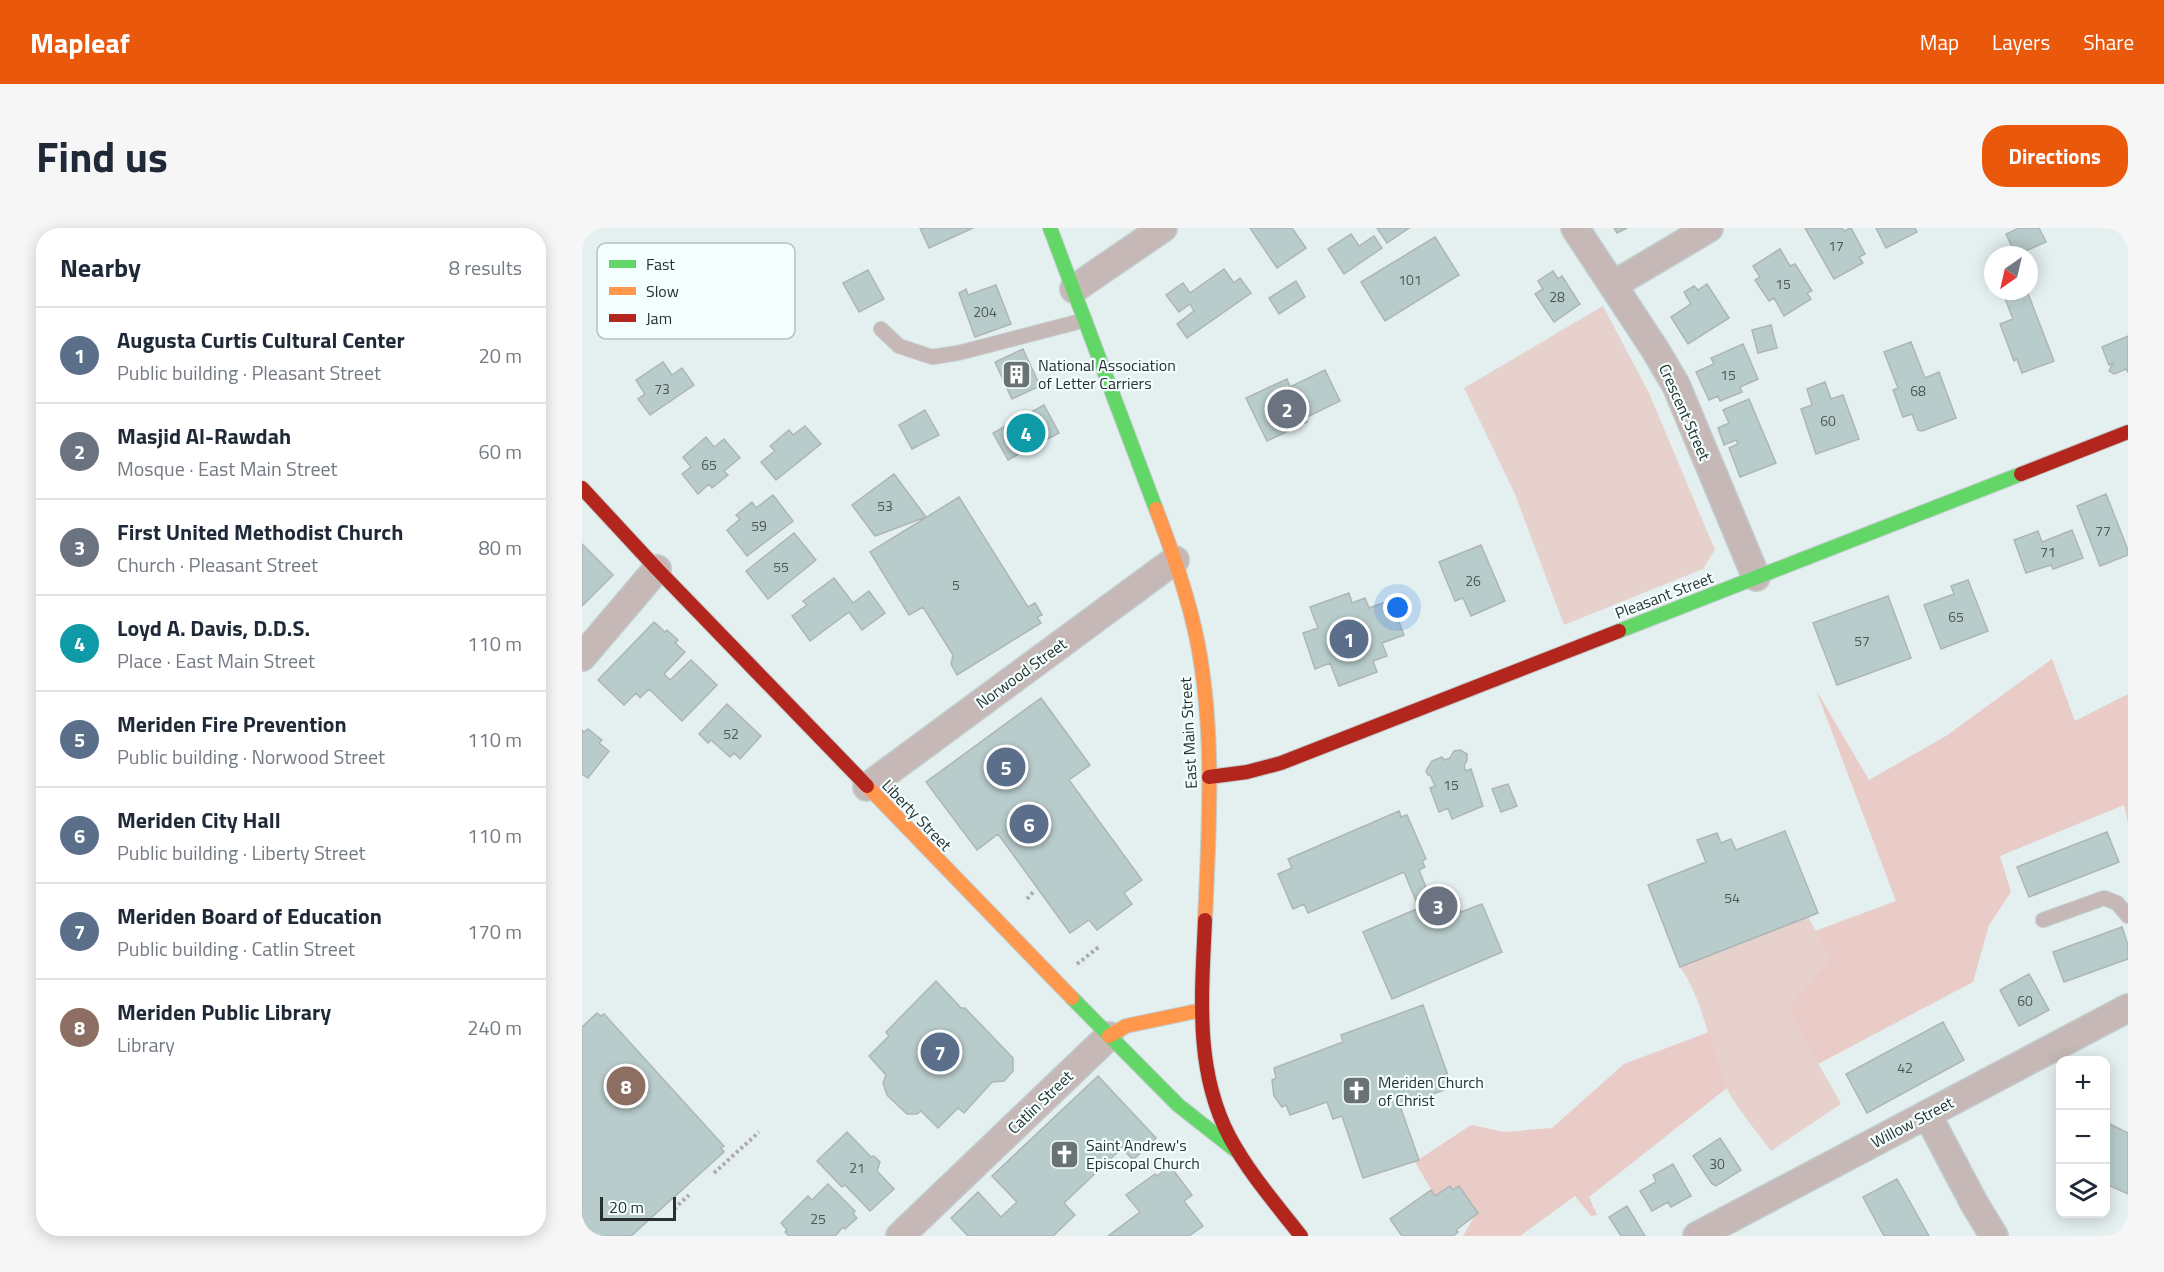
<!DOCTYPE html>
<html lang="en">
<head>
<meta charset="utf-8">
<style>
	:root { --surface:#fff; --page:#f6f6f7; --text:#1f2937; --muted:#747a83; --line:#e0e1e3; --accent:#ea580c }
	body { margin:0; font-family:"Titillium Web",sans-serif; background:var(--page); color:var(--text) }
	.controls { position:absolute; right:18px; bottom:18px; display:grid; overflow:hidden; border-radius:12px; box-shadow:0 3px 15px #0003 }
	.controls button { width:54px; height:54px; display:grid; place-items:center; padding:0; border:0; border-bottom:2px solid var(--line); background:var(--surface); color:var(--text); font:30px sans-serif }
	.compass { position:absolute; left:1402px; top:18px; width:54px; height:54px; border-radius:50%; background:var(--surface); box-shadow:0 3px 15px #0003; rotate:214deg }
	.scale { position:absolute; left:18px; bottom:15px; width:76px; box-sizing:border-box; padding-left:6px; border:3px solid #293030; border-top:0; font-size:16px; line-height:21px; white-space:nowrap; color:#293030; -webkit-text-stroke:4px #f3fffe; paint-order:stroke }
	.you { position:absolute; left:816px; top:380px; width:21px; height:21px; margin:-15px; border:4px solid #fff; border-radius:50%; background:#1a73e8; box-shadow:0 0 0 9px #1a73e833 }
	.badge { display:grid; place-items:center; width:39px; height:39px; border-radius:50%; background:var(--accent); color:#fff; font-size:20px; font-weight:700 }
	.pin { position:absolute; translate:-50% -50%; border:3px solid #fff; box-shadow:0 2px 6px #0006 }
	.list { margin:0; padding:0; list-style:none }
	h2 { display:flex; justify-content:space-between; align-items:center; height:78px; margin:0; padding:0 24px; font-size:26px }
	h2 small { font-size:20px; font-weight:400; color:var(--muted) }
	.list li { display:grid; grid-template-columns:39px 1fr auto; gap:18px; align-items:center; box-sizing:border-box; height:96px; padding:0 24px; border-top:2px solid var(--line) }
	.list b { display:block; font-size:22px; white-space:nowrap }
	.list p { margin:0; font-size:20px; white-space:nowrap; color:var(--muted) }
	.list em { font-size:20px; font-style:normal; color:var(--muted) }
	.icon { flex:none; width:33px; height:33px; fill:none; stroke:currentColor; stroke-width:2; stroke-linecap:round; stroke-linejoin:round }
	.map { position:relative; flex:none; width:1546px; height:1008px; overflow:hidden; border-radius:24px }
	header { display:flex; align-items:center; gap:36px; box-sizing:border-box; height:84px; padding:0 30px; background:var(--accent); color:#fff }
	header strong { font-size:28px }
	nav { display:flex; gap:33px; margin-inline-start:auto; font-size:21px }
	.intro { display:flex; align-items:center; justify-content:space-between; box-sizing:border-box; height:144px; padding:0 36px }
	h1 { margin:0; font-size:42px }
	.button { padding:15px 27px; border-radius:24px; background:var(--accent); color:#fff; font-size:21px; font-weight:700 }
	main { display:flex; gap:36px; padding:0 36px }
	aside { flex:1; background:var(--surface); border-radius:24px; box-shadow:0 3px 15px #0003 }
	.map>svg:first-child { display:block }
	.green { fill:#e7d1cd }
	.forest { fill:#e9ccc7 }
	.building { fill:#b9cccc; stroke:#adb5b5; stroke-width:1.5 }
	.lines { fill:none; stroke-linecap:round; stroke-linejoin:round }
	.lane-casing { stroke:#c3cccc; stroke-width:16 }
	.street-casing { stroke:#c3cccc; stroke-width:30 }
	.fast-casing { stroke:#c3cccc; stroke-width:16 }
	.slow-casing { stroke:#c3cccc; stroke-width:16 }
	.jam-casing { stroke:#c3cccc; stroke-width:16 }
	.path { stroke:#b0aaa8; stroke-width:4; stroke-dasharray:3 3; stroke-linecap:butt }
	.lane { stroke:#c5b8b6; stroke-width:14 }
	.street { stroke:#c5b8b6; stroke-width:27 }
	.fast { stroke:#63d668; stroke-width:14 }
	.slow { stroke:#ff974d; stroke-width:14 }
	.jam { stroke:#b3261e; stroke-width:14 }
	.labels { text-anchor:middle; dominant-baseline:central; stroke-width:4.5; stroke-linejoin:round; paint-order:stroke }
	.number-label { font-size:14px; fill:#4d5757 }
	.poi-label { font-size:16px; fill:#293030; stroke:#f3fffe; text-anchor:start }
	.street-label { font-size:16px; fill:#293030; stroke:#f3fffe }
	.key { fill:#f3fffe; stroke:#b6c1c0; stroke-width:1.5 }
	.key-label { font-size:16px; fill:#293030 }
</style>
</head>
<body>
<header>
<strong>Mapleaf</strong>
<nav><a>Map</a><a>Layers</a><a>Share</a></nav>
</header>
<div class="intro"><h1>Find us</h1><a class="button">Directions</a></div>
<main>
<aside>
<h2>Nearby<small>8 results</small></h2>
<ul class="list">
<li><span class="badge" style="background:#5c6f8a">1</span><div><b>Augusta Curtis Cultural Center</b><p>Public building · Pleasant Street</p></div><em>20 m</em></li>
<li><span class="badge" style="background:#6b7280">2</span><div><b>Masjid Al-Rawdah</b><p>Mosque · East Main Street</p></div><em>60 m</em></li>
<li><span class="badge" style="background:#6b7280">3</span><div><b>First United Methodist Church</b><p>Church · Pleasant Street</p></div><em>80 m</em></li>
<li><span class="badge" style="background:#0f9aa8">4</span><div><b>Loyd A. Davis, D.D.S.</b><p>Place · East Main Street</p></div><em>110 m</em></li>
<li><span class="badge" style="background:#5c6f8a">5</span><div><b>Meriden Fire Prevention</b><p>Public building · Norwood Street</p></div><em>110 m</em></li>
<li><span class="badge" style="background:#5c6f8a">6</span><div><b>Meriden City Hall</b><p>Public building · Liberty Street</p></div><em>110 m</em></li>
<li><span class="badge" style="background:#5c6f8a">7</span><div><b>Meriden Board of Education</b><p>Public building · Catlin Street</p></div><em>170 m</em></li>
<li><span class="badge" style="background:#8d6e63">8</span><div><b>Meriden Public Library</b><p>Library</p></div><em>240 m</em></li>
</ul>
</aside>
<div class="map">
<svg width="1546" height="1008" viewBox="0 0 1546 1008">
	<rect width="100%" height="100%" fill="#e4efef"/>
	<path class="green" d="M 1021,78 L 1067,165 L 1133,322 L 1121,341 L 982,397 L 933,266 L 882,160 Z
		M 1226,689 L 1249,732 L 1205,779 L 1259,876 L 1189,923 C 1176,905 1153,878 1144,859 C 1127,821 1123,774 1098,739 Z"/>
	<path class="forest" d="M 1470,431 L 1493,493 L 1546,466 L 1546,595 L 1542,577 L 1418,628 L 1429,664 L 1407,697 L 1391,754 L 1236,836 L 1205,779 L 1248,732 L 1233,703 L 1314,673 L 1234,462 L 1287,552 L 1364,508 Z
		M 1127,804 L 1145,860 L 1007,969 L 1015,987 L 1009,988 L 993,968 L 938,1008 L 881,1008 L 895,984 L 868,958 L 853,968 L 833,934 L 889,897 L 922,904 L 970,900 L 1042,836 Z"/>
	<path class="building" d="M 338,0 L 391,0 L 347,20 Z
		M 668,0 L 710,0 L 724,20 L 695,40 Z
		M 795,0 L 827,0 L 805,15 Z
		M 1032,0 L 1045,0 L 1035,5 Z
		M 1223,0 L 1260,0 L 1262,3 L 1269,0 L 1283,26 L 1277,29 L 1281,35 L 1252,51 Z
		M 1294,0 L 1333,0 L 1335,4 L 1304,20 Z
		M 1437,0 L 1457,0 L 1464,14 L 1434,27 L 1424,6 Z
		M 769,6 L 777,18 L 792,8 L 800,20 L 762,46 L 746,21 Z
		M 853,9 L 877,47 L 803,93 L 779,54 Z
		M 1198,21 L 1208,38 L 1213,36 L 1230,63 L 1225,65 L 1229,71 L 1202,88 L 1192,70 L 1187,73 L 1173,52 L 1178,49 L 1171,38 Z
		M 642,41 L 652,55 L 658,50 L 669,65 L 605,110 L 595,96 L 612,83 L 608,76 L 597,84 L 584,67 L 601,55 L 608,65 Z
		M 286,42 L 302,71 L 277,84 L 261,55 Z
		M 971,43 L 976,51 L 980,48 L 998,76 L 972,94 L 953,66 L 961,61 L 956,53 Z
		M 714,53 L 723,69 L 697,86 L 687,70 Z
		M 1125,56 L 1147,90 L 1106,116 L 1089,89 L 1109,76 L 1102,64 L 1112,58 L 1116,62 Z
		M 414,57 L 429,96 L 393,109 L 377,65 L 384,61 L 386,67 Z
		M 1420,63 L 1445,63 L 1472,133 L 1440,145 L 1435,131 L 1432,133 L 1418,96 L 1431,91 Z
		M 1189,97 L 1195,120 L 1176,125 L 1170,102 Z
		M 1546,108 L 1546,144 L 1544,141 L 1532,146 L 1527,143 L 1531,135 L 1527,137 L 1520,119 Z
		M 1329,114 L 1343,150 L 1357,144 L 1374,190 L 1340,203 L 1336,202 L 1330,186 L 1321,189 L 1311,162 L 1316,160 L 1302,124 Z
		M 1161,116 L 1176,151 L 1158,159 L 1160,164 L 1138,173 L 1136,168 L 1127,172 L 1114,144 L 1132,136 L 1129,130 Z
		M 441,121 L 458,158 L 430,171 L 413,134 Z
		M 81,134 L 90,147 L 100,140 L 112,157 L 68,187 L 56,171 L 63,166 L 54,152 Z
		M 743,142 L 758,173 L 723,190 L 725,194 L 685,213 L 664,170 L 705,151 L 708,159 Z
		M 1243,154 L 1249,171 L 1261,167 L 1277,211 L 1234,226 L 1219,181 L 1230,177 L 1225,161 Z
		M 1167,171 L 1194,235 L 1158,249 L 1147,220 L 1156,216 L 1154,212 L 1142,217 L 1136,200 L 1147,195 L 1141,182 Z
		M 462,177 L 477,205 L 426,232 L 411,205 Z
		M 343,182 L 357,207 L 330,221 L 317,197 Z
		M 223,198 L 239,216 L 194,252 L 179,234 L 193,223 L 188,218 L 207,202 L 211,207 Z
		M 124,209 L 132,219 L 142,211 L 158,230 L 142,243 L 146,247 L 130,260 L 127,256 L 116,266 L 100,246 L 109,239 L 101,229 Z
		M 312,246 L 344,289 L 293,308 L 270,277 Z
		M 1524,266 L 1546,322 L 1546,327 L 1518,338 L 1495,278 Z
		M 191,267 L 211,293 L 165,328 L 145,302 L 158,291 L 154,287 L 170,274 L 174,280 Z
		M 377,269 L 446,379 L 453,375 L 460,387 L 455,389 L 459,395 L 375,447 L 369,436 L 371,427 L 341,379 L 327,387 L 288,324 Z
		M 1490,302 L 1501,330 L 1471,341 L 1469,337 L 1444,345 L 1432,312 L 1456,303 L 1460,314 Z
		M 212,305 L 234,332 L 186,371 L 164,343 Z
		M 0,316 L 31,347 L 0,378 Z
		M 899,317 L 923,373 L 889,388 L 881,370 L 873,373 L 857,334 Z
		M 252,350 L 271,375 L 287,363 L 303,385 L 280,402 L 267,384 L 228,413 L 210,388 L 225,377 L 221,373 Z
		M 1386,352 L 1406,403 L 1359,421 L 1342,377 L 1372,366 L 1369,358 Z
		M 767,365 L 770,375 L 783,370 L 787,380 L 809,372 L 822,407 L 800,415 L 805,428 L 791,433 L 795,444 L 757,458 L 748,435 L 733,441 L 721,405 L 736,400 L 728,379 Z
		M 1306,368 L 1329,430 L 1255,457 L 1231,395 Z
		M 72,394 L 83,404 L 85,402 L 96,412 L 93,415 L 103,424 L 82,446 L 88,452 L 109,432 L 135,457 L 100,493 L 67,461 L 58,470 L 54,465 L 42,477 L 16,452 Z
		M 459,470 L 508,537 L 487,552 L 560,652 L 542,665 L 550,676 L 515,702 L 507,692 L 488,705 L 416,606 L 395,622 L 344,554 Z
		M 145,476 L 179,508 L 158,531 L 152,525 L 148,529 L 129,512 L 126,515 L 117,506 Z
		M 6,501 L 20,512 L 17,515 L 27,523 L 6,550 L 0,546 L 0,502 L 2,504 Z
		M 878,522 L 885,526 L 885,532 L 882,538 L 884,543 L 889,541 L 901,578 L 870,591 L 866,580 L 857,584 L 848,560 L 853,558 L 848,547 L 846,547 L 844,543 L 850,533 L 860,529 L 862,532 L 868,530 L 872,523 Z
		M 926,556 L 935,578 L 919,584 L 910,561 Z
		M 817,583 L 819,589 L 825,587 L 844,631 L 840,633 L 843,639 L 837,642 L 850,674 L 870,665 L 879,684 L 900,676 L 920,724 L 810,771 L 781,704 L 837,680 L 822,644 L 726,685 L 722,676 L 711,681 L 696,646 L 710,640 L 706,631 Z
		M 1203,603 L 1236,685 L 1098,739 L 1066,657 L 1124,634 L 1115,612 L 1135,605 L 1139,615 L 1149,611 L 1154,622 Z
		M 1525,604 L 1537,634 L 1447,669 L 1435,639 Z
		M 1540,699 L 1546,717 L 1546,731 L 1482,754 L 1471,724 Z
		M 1447,746 L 1467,782 L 1437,798 L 1418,762 Z
		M 354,753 L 379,780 L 383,780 L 431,830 L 431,843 L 422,853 L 410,854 L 382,885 L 376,880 L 356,900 L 339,883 L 335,886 L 325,886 L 305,867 L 301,855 L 304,847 L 287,828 L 307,808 L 304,804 Z
		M 841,777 L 870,859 L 818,878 L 837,932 L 781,950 L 760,888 L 751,891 L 745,874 L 708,887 L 704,877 L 700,879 L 692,868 L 690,852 L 694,850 L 692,840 L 761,814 L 759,807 Z
		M 15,785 L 19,788 L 22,786 L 142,918 L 139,920 L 142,924 L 49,1008 L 0,1008 L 0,799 Z
		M 1361,794 L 1382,832 L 1285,885 L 1264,846 Z
		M 516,848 L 574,910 L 551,932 L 540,920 L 482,975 L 493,987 L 471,1008 L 386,1008 L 369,990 L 396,964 L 419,989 L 435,974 L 410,948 Z
		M 1524,894 L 1546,905 L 1546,966 L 1524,956 Z
		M 265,904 L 289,929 L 292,928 L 298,934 L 295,943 L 312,961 L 288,983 L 263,957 L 260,959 L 235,933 Z
		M 1138,910 L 1159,942 L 1134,958 L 1130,956 L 1111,928 Z
		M 1091,936 L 1109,968 L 1089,979 L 1086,974 L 1070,983 L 1058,963 L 1074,954 L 1071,947 Z
		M 588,938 L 610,967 L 602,973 L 621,998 L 607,1008 L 526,1008 L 558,984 L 544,967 L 573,946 L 575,948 Z
		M 1315,951 L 1347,1008 L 1302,1008 L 1281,969 Z
		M 246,956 L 273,983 L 271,986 L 275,990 L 263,1001 L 261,999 L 253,1008 L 207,1008 L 203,1004 L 205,1002 L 199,995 L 226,968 L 230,972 Z
		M 868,958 L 871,962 L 877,958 L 896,985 L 874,1002 L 876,1004 L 871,1008 L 820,1008 L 808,991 L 849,962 L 853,968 Z
		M 1045,978 L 1063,1008 L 1039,1008 L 1027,989 Z"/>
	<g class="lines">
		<defs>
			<path id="lane" d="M 299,101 L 317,118 L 350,129 L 376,125 L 503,92
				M 1461,692 L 1522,670 L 1535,675 L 1546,688"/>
			<path id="street" d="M 993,0 L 1072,120 L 1094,157 L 1174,349
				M 1031,57 L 1127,0
				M 492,61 L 581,0
				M 0,429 L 75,341
				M 285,559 L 593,332
				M 1345,886 L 1392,975 L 1412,1008
				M 318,1008 L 527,808
				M 1115,1008 L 1546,780"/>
			<path id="fast" d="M 468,0 L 574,281
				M 1037,403 L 1439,246
				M 490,770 L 596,877 L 657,925"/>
			<path id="slow" d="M 574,281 C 591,326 607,370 616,417 C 633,507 627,601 623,692
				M 285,558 L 490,770
				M 527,808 L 544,798 L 620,782"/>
			<path id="jam" d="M 1439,246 L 1546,204
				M 0,260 L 75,341 L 285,558
				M 627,549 L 665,544 L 699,535 L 1037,403
				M 623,692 C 620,765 612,841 647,908 C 666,944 694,976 719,1008"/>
		</defs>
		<use href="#lane" class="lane-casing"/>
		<use href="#street" class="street-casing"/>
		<use href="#fast" class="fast-casing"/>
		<use href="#slow" class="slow-casing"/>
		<use href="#jam" class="jam-casing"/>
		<path class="path" d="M 445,671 L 453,662
			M 495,736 L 518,718
			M 132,945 L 177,904
			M 92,981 L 107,967"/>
		<use href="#lane" class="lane"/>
		<use href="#street" class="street"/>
		<use href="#fast" class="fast"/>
		<use href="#slow" class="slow"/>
		<use href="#jam" class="jam"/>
	</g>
	<defs>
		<symbol id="building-square" viewBox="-11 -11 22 22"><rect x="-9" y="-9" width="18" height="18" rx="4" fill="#6a7373" stroke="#f3fffe"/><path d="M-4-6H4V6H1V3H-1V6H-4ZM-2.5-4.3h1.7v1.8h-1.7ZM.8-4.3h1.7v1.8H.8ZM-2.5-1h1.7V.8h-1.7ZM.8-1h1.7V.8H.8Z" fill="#fff"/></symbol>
		<symbol id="church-square" viewBox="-11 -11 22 22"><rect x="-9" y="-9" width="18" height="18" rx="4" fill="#6a7373" stroke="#f3fffe"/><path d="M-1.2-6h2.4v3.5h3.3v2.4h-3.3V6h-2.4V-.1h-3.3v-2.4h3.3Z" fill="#fff"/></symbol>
	</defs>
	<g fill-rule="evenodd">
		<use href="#building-square" x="418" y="130" width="33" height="33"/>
		<use href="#church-square" x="758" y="846" width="33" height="33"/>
		<use href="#church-square" x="466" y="910" width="33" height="33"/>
	</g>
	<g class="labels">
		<g class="number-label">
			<text x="1254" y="17">17</text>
			<text x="828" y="51">101</text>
			<text x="1201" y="55">15</text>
			<text x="975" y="68">28</text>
			<text x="403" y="83">204</text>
			<text x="1146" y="146">15</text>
			<text x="80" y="160">73</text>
			<text x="1336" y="162">68</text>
			<text x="1246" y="192">60</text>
			<text x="127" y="236">65</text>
			<text x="303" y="277">53</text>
			<text x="177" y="297">59</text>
			<text x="1521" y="302">77</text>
			<text x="1466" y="323">71</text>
			<text x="199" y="338">55</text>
			<text x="891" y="352">26</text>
			<text x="374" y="356">5</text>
			<text x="1374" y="388">65</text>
			<text x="1280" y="412">57</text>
			<text x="149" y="505">52</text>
			<text x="869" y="556">15</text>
			<text x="1150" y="669">54</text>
			<text x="1443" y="772">60</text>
			<text x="1323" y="839">42</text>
			<text x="1135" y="935">30</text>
			<text x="275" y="939">21</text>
			<text x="236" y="990">25</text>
		</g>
		<g class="poi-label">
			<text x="456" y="137">National Association<tspan x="456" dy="18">of Letter Carriers</tspan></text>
			<text x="796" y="854">Meriden Church<tspan x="796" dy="18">of Christ</tspan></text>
			<text x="504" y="917">Saint Andrew's<tspan x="504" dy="18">Episcopal Church</tspan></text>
		</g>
		<g class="street-label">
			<text transform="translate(1103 184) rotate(66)">Crescent Street</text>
			<text transform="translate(1082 367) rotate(-21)">Pleasant Street</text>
			<text transform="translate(439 445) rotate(-36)">Norwood Street</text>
			<text transform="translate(606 505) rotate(-93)">East Main Street</text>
			<text transform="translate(335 587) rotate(46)">Liberty Street</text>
			<text transform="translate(458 874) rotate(-44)">Catlin Street</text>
			<text transform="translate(1330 894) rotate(-28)">Willow Street</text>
		</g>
	</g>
	<rect x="15" y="15" width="198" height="96" rx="9" class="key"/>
	<rect x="27" y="32" width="27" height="8" fill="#63d668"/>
	<rect x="27" y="59" width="27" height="8" fill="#ff974d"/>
	<rect x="27" y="86" width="27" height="8" fill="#b3261e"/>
	<g class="key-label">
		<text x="64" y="42">Fast</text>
		<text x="64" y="69">Slow</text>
		<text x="64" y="96">Jam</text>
	</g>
</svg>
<div class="controls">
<button>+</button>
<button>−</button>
<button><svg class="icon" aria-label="layers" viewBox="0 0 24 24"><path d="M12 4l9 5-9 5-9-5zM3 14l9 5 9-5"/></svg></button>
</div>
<svg class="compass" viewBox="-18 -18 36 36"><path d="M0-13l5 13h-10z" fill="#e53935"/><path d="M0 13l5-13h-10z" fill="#747a83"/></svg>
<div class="scale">20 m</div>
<div class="you"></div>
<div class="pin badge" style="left:767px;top:411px;background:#5c6f8a">1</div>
<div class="pin badge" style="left:705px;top:181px;background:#6b7280">2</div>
<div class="pin badge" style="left:856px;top:678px;background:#6b7280">3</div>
<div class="pin badge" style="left:444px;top:205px;background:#0f9aa8">4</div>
<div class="pin badge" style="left:424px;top:539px;background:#5c6f8a">5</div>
<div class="pin badge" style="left:447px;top:596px;background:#5c6f8a">6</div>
<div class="pin badge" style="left:358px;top:824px;background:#5c6f8a">7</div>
<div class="pin badge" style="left:44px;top:858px;background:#8d6e63">8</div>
</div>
</main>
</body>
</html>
